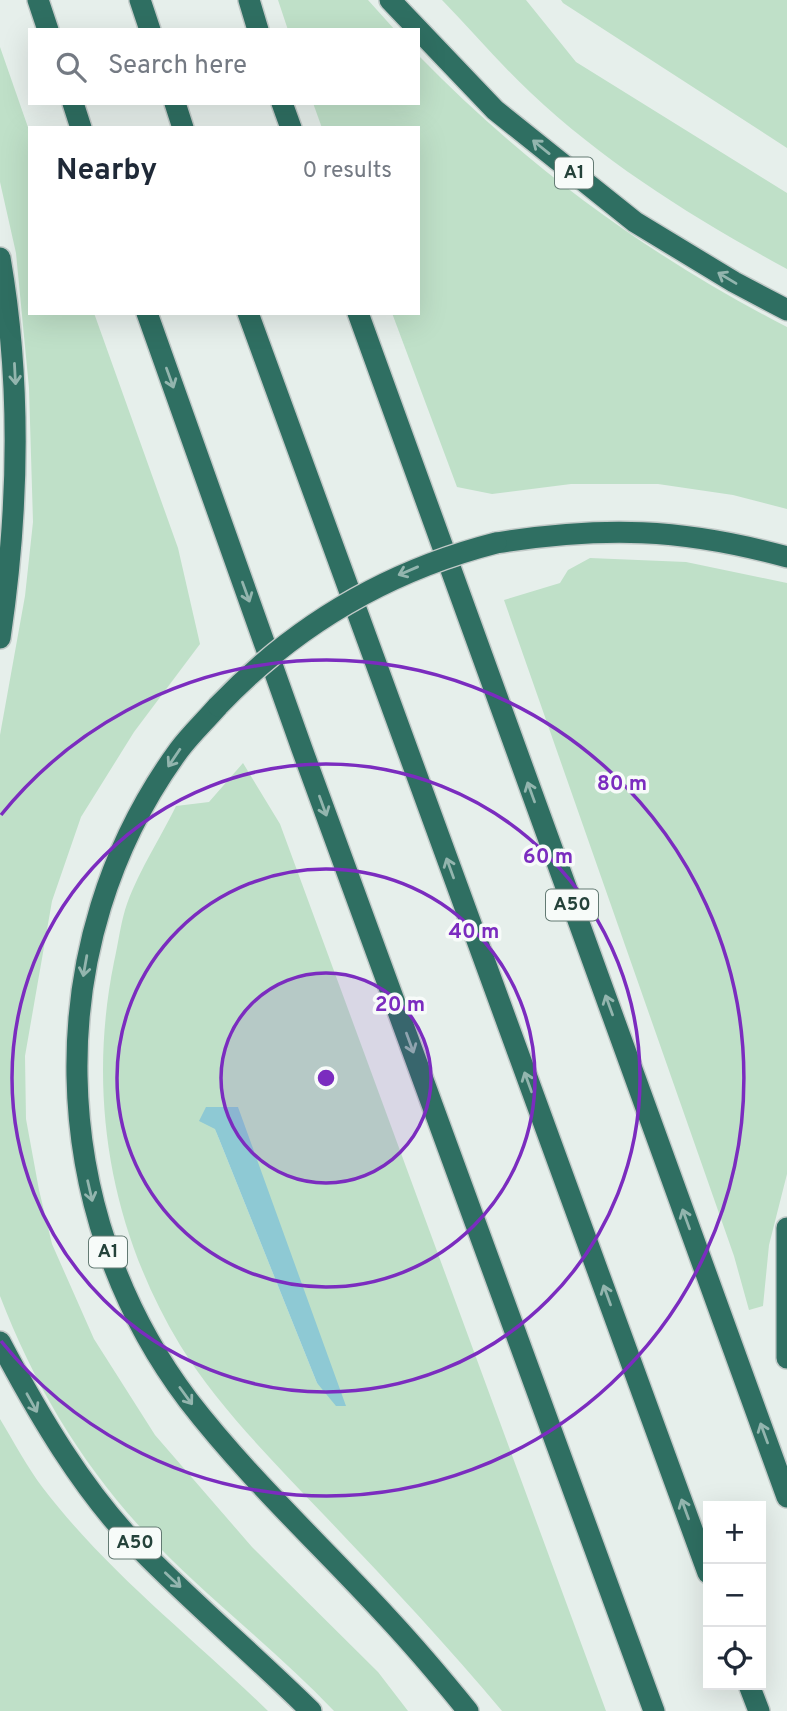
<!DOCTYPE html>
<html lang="en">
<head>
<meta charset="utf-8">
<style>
	:root { --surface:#fff; --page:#f2f2f3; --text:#1f2937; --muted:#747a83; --line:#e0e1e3 }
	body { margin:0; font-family:Overpass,sans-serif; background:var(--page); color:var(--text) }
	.controls { position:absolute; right:21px; bottom:21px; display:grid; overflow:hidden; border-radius:0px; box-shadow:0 7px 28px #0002 }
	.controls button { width:63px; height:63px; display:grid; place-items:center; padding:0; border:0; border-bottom:2px solid var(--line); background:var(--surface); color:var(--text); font:35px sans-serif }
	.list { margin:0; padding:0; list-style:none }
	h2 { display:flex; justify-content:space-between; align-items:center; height:91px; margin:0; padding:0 28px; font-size:30px }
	h2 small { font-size:23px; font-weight:400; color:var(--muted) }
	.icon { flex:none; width:38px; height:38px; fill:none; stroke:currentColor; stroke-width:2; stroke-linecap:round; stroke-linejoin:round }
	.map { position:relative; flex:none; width:787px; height:1711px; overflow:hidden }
	.search { position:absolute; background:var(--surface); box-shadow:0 7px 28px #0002; left:28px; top:28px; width:392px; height:77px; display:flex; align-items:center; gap:18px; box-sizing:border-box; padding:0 24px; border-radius:0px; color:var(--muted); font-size:26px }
	.panel { position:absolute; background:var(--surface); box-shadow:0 7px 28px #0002; left:28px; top:126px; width:392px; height:189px; border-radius:0px }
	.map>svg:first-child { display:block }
	.green { fill:#bfe0c8; fill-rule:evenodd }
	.water { fill:#8ec9d4 }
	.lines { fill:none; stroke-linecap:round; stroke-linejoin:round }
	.motorway-casing { stroke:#c2cac8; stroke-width:24 }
	.motorway { stroke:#2f6f62; stroke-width:21 }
	.motorway-bridge-casing { stroke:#c2cac8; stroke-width:24; stroke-linecap:butt }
	.motorway-bridge { stroke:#2f6f62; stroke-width:21 }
	.oneway { stroke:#93b5ae }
	.ring { fill:none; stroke:#7b2cbf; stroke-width:3.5 }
	.labels { text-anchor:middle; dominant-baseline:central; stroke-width:7; stroke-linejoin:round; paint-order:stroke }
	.shield { fill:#f7fbf9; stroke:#637a73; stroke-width:2 }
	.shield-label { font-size:19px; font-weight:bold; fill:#24423a }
	.centre { fill:#7b2cbf; stroke:#f7fbf9; stroke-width:3.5 }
	.ring-label { font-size:21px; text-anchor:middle; font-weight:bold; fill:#7b2cbf; stroke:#f7fbf9; stroke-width:7; stroke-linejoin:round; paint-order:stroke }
</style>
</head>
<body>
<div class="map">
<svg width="787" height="1711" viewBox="0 0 787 1711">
	<rect width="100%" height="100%" fill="#e6efeb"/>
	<path class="green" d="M 278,0 L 368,0 L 395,30 L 288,30 Z
		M 442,0 L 526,0 L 576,62 L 787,193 L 787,269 C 697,220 606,164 531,93 C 500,64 472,31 442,0 Z
		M 561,0 L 787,0 L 787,148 L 563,3 Z
		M 0,47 L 30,133 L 30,313 L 94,313 L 178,548 L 200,644 L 134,732 L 81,817 L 52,901 L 25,1056 L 26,1119 L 39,1190 L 52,1244 L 94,1339 L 155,1435 L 252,1547 L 378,1672 L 408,1711 L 334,1711 C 279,1653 215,1604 159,1547 C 88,1475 36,1390 0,1296 L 0,735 L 25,596 L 33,522 L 29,388 L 16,253 L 0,182 Z
		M 418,55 C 527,167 649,256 787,327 L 787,509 L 733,495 L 658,484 L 571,484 L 492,494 L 457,487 L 392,313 L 418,313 L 418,128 L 322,128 L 313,103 L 418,103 Z
		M 590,558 L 686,562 L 787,583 L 787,1174 L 769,1245 L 763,1306 L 749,1310 L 734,1256 L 504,600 L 560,583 L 568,570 Z
		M 243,763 L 280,824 L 606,1711 L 502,1711 C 445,1643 385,1579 324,1515 C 273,1461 219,1408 180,1345 C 110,1229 87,1095 114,962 C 118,945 120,927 125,910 C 136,875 160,839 176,806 L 209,802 ZM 215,1129 L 345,1406 L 317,1383 Z
		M 0,1419 C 14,1442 27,1467 43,1488 C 108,1573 192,1637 268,1711 L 0,1711 Z"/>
	<path class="water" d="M 206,1107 L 238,1107 L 346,1406 L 336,1406 L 317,1383 L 215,1129 L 199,1121 Z"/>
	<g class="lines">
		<defs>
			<path id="motorway" d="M 38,0 L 48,30
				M 140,0 L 150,30
				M 249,0 L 258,30
				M 390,0 L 495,110 L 635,222 L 734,282 L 787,310
				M 73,103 L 81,128
				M 175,103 L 183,128
				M 282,103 L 291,128
				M 0,258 C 22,385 19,510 0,638
				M 147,313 L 302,749 L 654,1711
				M 248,313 L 708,1573
				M 358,313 L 787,1497
				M 496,543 C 603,526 682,528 787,557
				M 218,706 C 205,721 190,735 179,750 C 38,943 45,1210 188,1400 C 248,1478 321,1545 387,1617 C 415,1647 442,1679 468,1711
				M 787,1228 L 787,1358
				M 0,1342 C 38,1414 83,1491 140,1549 C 195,1605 255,1656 311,1711
				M 749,1685 L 759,1711"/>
		</defs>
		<use href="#motorway" class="motorway-casing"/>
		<use href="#motorway" class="motorway"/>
		<defs>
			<path id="motorway-bridge" d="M 218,706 C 296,624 387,571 496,543"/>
		</defs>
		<use href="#motorway-bridge" class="motorway-bridge-casing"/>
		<use href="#motorway-bridge" class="motorway-bridge"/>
	</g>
	<defs><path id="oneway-shaft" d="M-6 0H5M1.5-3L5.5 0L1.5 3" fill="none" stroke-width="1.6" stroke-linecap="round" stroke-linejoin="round" transform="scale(1.75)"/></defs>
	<g class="oneway">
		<use href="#oneway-shaft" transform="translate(541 147) rotate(-141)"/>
		<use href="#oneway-shaft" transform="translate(727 278) rotate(-149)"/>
		<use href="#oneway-shaft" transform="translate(15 374) rotate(87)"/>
		<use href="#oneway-shaft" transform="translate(170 378) rotate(70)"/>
		<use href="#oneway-shaft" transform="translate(408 571) rotate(157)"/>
		<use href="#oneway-shaft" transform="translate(246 592) rotate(70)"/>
		<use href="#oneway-shaft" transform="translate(174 758) rotate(124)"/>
		<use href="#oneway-shaft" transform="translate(531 792) rotate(-110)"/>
		<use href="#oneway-shaft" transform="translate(323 806) rotate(70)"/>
		<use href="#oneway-shaft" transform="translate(450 868) rotate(-110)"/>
		<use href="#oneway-shaft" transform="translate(85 966) rotate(100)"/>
		<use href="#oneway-shaft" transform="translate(609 1005) rotate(-110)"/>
		<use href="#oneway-shaft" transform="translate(410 1043) rotate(70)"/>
		<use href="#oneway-shaft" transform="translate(528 1082) rotate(-110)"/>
		<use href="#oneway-shaft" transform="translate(90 1191) rotate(77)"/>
		<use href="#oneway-shaft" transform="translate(686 1219) rotate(-110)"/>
		<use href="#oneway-shaft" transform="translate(607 1295) rotate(-110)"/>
		<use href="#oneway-shaft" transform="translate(186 1396) rotate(54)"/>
		<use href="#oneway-shaft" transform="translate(32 1403) rotate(61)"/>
		<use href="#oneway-shaft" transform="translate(764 1433) rotate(-110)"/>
		<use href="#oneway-shaft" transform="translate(685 1509) rotate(-110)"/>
		<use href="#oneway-shaft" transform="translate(173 1580) rotate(43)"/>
	</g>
	<circle cx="326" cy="1078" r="105" fill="#7b2cbf" fill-opacity=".12"/>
	<g class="ring">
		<circle cx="326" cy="1078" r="105"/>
		<circle cx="326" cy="1078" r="209"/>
		<circle cx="326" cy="1078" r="314"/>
		<path d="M1 815A418 418 0 1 1 1 1341"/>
	</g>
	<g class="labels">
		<g class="shield">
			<rect x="555" y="157.5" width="38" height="31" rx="5"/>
			<rect x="546" y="889.5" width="52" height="31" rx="5"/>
			<rect x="89" y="1236.5" width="38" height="31" rx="5"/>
			<rect x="109" y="1527.5" width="52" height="31" rx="5"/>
		</g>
		<g class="shield-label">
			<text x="574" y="173">A1</text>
			<text x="572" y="905">A50</text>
			<text x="108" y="1252">A1</text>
			<text x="135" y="1543">A50</text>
		</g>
	</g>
	<circle cx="326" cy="1078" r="10" class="centre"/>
	<g class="ring-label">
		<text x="622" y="790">80 m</text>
		<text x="548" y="863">60 m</text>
		<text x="474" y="938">40 m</text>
		<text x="400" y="1011">20 m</text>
	</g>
</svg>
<div class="controls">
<button>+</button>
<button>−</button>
<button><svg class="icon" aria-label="locate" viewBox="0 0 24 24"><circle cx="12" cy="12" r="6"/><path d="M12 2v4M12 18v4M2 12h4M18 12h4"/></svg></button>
</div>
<div class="search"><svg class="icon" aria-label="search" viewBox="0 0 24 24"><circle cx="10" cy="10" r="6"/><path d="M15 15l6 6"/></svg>Search here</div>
<section class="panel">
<h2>Nearby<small>0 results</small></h2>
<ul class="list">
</ul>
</section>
</div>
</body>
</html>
